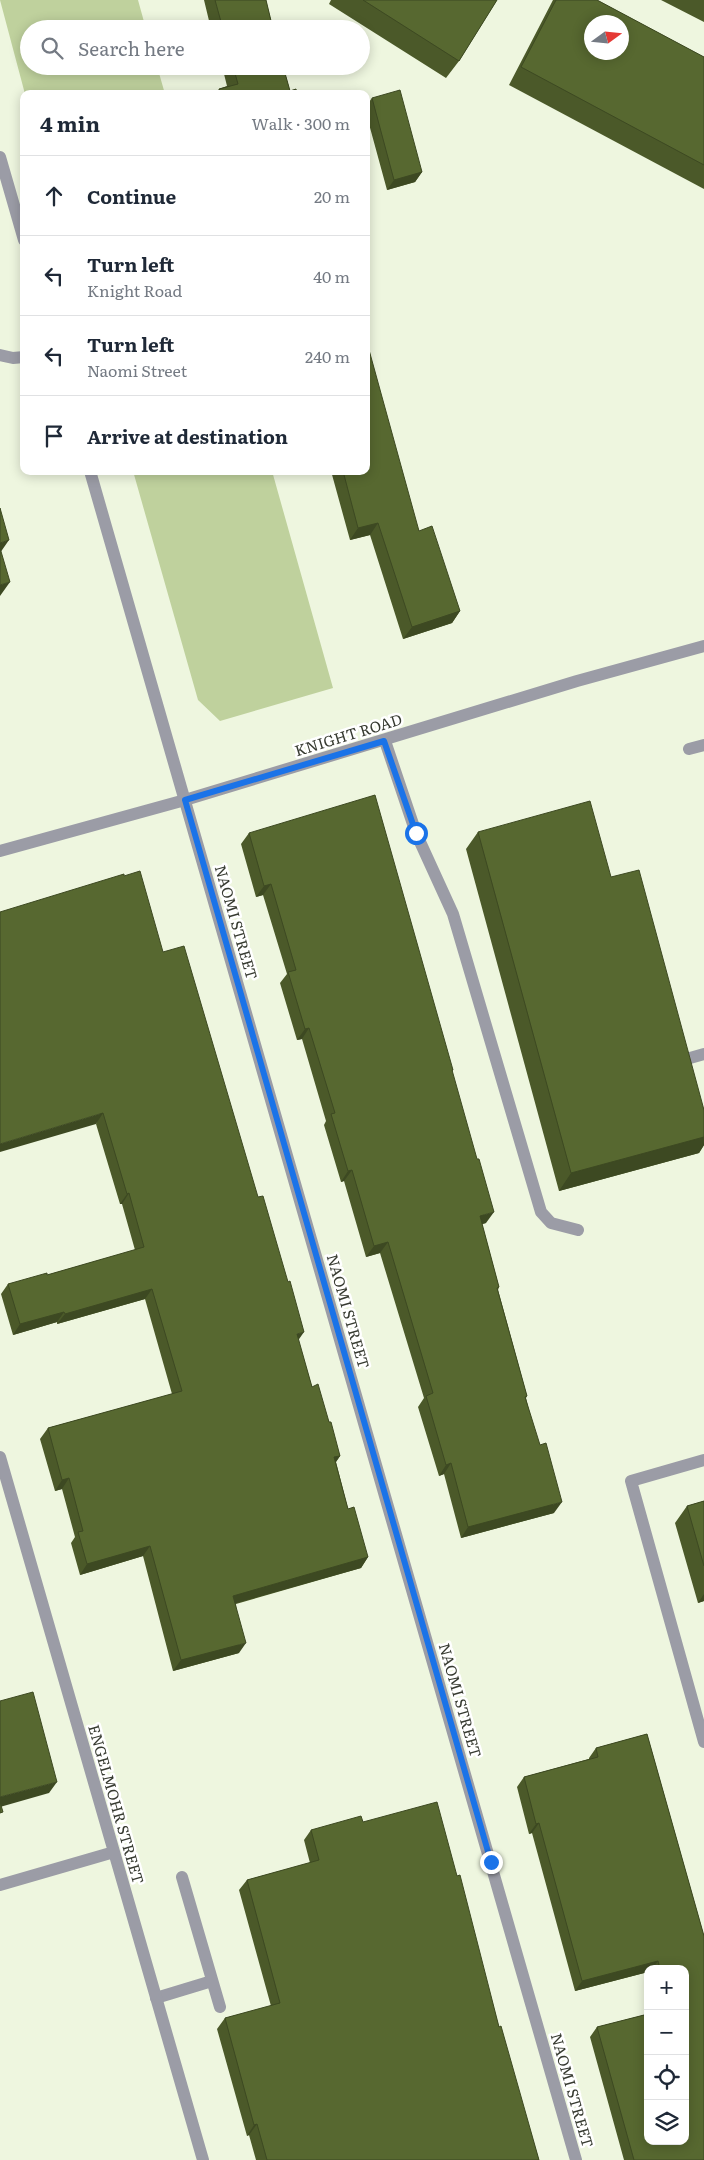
<!DOCTYPE html>
<html lang="en">
<head>
<meta charset="utf-8">
<style>
	:root { --surface:#fff; --page:#f2f2f3; --text:#1f2937; --muted:#747a83; --line:#e0e1e3 }
	body { margin:0; font-family:Literata,serif; background:var(--page); color:var(--text) }
	.controls { position:absolute; right:15px; bottom:15px; display:grid; overflow:hidden; border-radius:10px; box-shadow:0 2px 12px #0003 }
	.controls button { width:45px; height:45px; display:grid; place-items:center; padding:0; border:0; border-bottom:1px solid var(--line); background:var(--surface); color:var(--text); font:25px sans-serif }
	.compass { position:absolute; left:584px; top:15px; width:45px; height:45px; border-radius:50%; background:var(--surface); box-shadow:0 2px 12px #0003; rotate:75deg }
	.stop { position:absolute; width:15px; height:15px; margin:-11px; border:4px solid #1a73e8; border-radius:50%; background:#fff }
	.stop.end { background:#1a73e8; border-color:#fff; box-shadow:0 1px 5px #0008 }
	.list { margin:0; padding:0; list-style:none }
	h2 { display:flex; justify-content:space-between; align-items:center; height:65px; margin:0; padding:0 20px; font-size:21px }
	h2 small { font-size:16px; font-weight:400; color:var(--muted) }
	.list li { display:grid; grid-template-columns:32px 1fr auto; gap:15px; align-items:center; box-sizing:border-box; height:80px; padding:0 20px; border-top:1px solid var(--line) }
	.list b { display:block; font-size:19px; white-space:nowrap }
	.list p { margin:0; font-size:16px; white-space:nowrap; color:var(--muted) }
	.list em { font-size:16px; font-style:normal; color:var(--muted) }
	.icon { flex:none; width:28px; height:28px; fill:none; stroke:currentColor; stroke-width:2; stroke-linecap:round; stroke-linejoin:round }
	.map { position:relative; flex:none; width:704px; height:2160px; overflow:hidden }
	.search { position:absolute; background:var(--surface); box-shadow:0 2px 12px #0003; left:20px; top:20px; width:350px; height:55px; display:flex; align-items:center; gap:12px; box-sizing:border-box; padding:0 18px; border-radius:28px; color:var(--muted); font-size:19px }
	.panel { position:absolute; background:var(--surface); box-shadow:0 2px 12px #0003; left:20px; top:90px; width:350px; height:385px; border-radius:10px }
	.map>svg:first-child { display:block }
	.green { fill:#bfd19d }
	.lines { fill:none; stroke-linecap:round; stroke-linejoin:round }
	.service { stroke:#9b9ca6; stroke-width:12 }
	.minor { stroke:#9b9ca6; stroke-width:12 }
	.tertiary { stroke:#9b9ca6; stroke-width:12 }
	.wall { fill:#4b5929 }
	.shaded-wall { fill:#3d4922 }
	.building { fill:#576830; stroke:#3d4922; fill-rule:evenodd }
	.route { stroke:#1a73e8; stroke-width:6 }
	.labels { text-anchor:middle; dominant-baseline:central; stroke-width:5; stroke-linejoin:round; paint-order:stroke }
	.street-label { font-size:15px; fill:#363a30; stroke:#fff }
</style>
</head>
<body>
<div class="map">
<svg width="704" height="2160" viewBox="0 0 704 2160">
	<rect width="100%" height="100%" fill="#eef6df"/>
	<path class="green" d="M 0,0 L 138,0 L 146,29 L 29,29 L 29,66 L 157,66 L 165,94 L 25,94 Z
		M 133,471 L 272,471 L 333,688 L 220,721 L 198,700 Z"/>
	<g class="lines">
		<path class="service" d="M 0,355 L 13,358 L 24,357
			M 385,741 L 416,833 L 453,914 L 541,1212 L 551,1223 L 578,1230
			M 689,749 L 704,745
			M 690,1058 L 704,1054
			M 704,1460 L 631,1481 L 704,1742
			M 182,1877 L 220,2007
			M 156,1998 L 212,1981"/>
		<path class="minor" d="M 0,1457 L 203,2160
			M 0,1885 L 114,1852"/>
		<path class="tertiary" d="M 0,157 L 24,240
			M 90,471 L 576,2160
			M 0,851 L 185,800 L 577,681 L 704,646"/>
	</g>
	<path class="wall" d="M 204,0 L 266,0 L 273,29 L 211,29 Z
		M 331,0 L 497,0 L 459,61 L 446,78 L 329,4 Z
		M 553,0 L 597,0 L 704,57 L 704,189 L 509,85 Z
		M 661,0 L 704,0 L 704,22 Z
		M 222,66 L 283,66 L 290,91 L 297,94 L 216,94 L 219,89 L 227,86 Z
		M 372,98 L 422,172 L 415,182 L 387,190 L 366,113 L 366,106 Z
		M 331,471 L 366,471 L 419,531 L 460,611 L 452,623 L 403,639 L 370,535 L 350,540 Z
		M 478,832 L 611,877 L 704,1110 L 704,1145 L 699,1153 L 559,1191 L 466,849 Z
		M 249,833 L 453,1070 L 452,1072 L 486,1223 L 482,1224 L 499,1287 L 498,1290 L 527,1396 L 526,1398 L 554,1513 L 461,1538 L 444,1474 L 439,1476 L 418,1407 L 424,1398 L 380,1253 L 366,1257 L 344,1181 L 341,1182 L 324,1125 L 326,1121 L 302,1039 L 297,1040 L 280,983 L 287,974 L 263,895 L 256,897 L 241,844 Z
		M 163,952 L 298,1340 L 312,1387 L 329,1422 L 340,1456 L 336,1462 L 348,1509 L 368,1557 L 361,1568 L 236,1604 L 239,1653 L 173,1671 L 143,1556 L 80,1575 L 71,1543 L 75,1537 L 62,1489 L 55,1491 L 40,1439 L 48,1428 L 172,1394 L 145,1299 L 57,1324 L 57,1322 L 13,1335 L 1,1294 L 8,1284 L 47,1275 L 135,1250 L 122,1204 L 120,1204 L 96,1124 Z
		M 704,1501 L 704,1601 L 698,1603 L 675,1523 L 687,1506 Z
		M 647,1734 L 704,1936 L 704,2160 L 624,2160 L 590,2037 L 597,2027 L 648,2014 L 648,2141 L 685,2141 L 685,1969 L 648,1969 L 648,1972 L 575,1991 L 532,1833 L 529,1834 L 517,1787 L 524,1777 L 589,1759 L 589,1758 L 596,1748 Z
		M 363,1822 L 457,1876 L 499,2027 L 539,2160 L 256,2160 L 249,2135 L 247,2136 L 217,2029 L 225,2018 L 271,2006 L 239,1890 L 247,1880 L 310,1863 L 304,1840 L 311,1830 Z"/>
	<path class="shaded-wall" d="M 422,172 L 415,182 L 387,190 L 394,180 Z
		M 378,523 L 370,535 L 350,540 L 358,528 Z
		M 9,540 L 0,553 L 0,543 Z
		M 10,582 L 0,596 L 0,585 Z
		M 460,611 L 452,623 L 403,639 L 412,627 Z
		M 271,884 L 263,895 L 256,897 L 264,886 Z
		M 309,1028 L 302,1039 L 297,1040 L 305,1029 Z
		M 103,1113 L 96,1124 L 0,1152 L 0,1144 Z
		M 704,1137 L 704,1145 L 699,1153 L 559,1191 L 571,1173 Z
		M 352,1170 L 344,1181 L 341,1182 L 348,1171 Z
		M 129,1193 L 122,1204 L 120,1204 L 127,1194 Z
		M 494,1212 L 486,1223 L 472,1227 L 480,1216 Z
		M 388,1242 L 380,1253 L 366,1257 L 374,1246 Z
		M 152,1289 L 145,1299 L 57,1324 L 65,1314 Z
		M 64,1312 L 57,1322 L 13,1335 L 20,1324 Z
		M 304,1332 L 297,1342 L 297,1334 Z
		M 340,1456 L 333,1466 L 334,1457 Z
		M 451,1463 L 444,1474 L 439,1476 L 446,1465 Z
		M 69,1478 L 62,1489 L 55,1491 L 62,1480 Z
		M 562,1502 L 554,1513 L 461,1538 L 468,1527 Z
		M 150,1546 L 143,1556 L 80,1575 L 87,1564 Z
		M 368,1557 L 361,1568 L 226,1606 L 233,1596 Z
		M 704,1594 L 704,1601 L 698,1603 Z
		M 246,1643 L 239,1653 L 173,1671 L 181,1660 Z
		M 57,1782 L 49,1793 L 0,1807 L 0,1797 Z
		M 539,1823 L 532,1833 L 529,1834 L 536,1824 Z
		M 658,1961 L 652,1969 L 648,1969 L 648,1972 L 575,1991 L 582,1981 Z
		M 257,2124 L 249,2135 L 247,2136 L 254,2125 Z"/>
	<path class="building" d="M 215,0 L 266,0 L 273,29 L 223,29 Z
		M 363,0 L 497,0 L 459,61 Z
		M 556,0 L 597,0 L 704,57 L 704,165 L 521,67 ZM 592,22 L 622,22 L 622,52 L 592,52 Z
		M 233,66 L 283,66 L 290,91 L 296,89 L 297,94 L 221,94 L 219,89 L 238,84 Z
		M 400,90 L 422,172 L 394,180 L 372,98 Z
		M 366,339 L 419,531 L 432,526 L 460,611 L 412,627 L 378,523 L 358,528 L 343,471 L 366,471 Z
		M 0,508 L 9,540 L 0,543 Z
		M 0,548 L 10,582 L 0,585 Z
		M 375,795 L 453,1070 L 452,1070 L 477,1159 L 479,1159 L 494,1212 L 480,1216 L 499,1287 L 497,1288 L 527,1396 L 525,1397 L 540,1445 L 546,1443 L 562,1502 L 468,1527 L 451,1463 L 446,1465 L 426,1396 L 433,1393 L 388,1242 L 374,1246 L 352,1170 L 348,1171 L 331,1114 L 335,1113 L 309,1028 L 305,1029 L 288,972 L 296,970 L 271,884 L 264,886 L 249,833 Z
		M 590,801 L 611,877 L 639,870 L 704,1110 L 704,1137 L 571,1173 L 478,832 Z
		M 140,871 L 163,952 L 184,946 L 258,1197 L 263,1196 L 288,1282 L 290,1281 L 304,1332 L 297,1334 L 312,1387 L 318,1384 L 329,1422 L 331,1422 L 340,1456 L 334,1457 L 348,1509 L 354,1507 L 368,1557 L 233,1596 L 246,1643 L 181,1660 L 150,1546 L 87,1564 L 78,1532 L 83,1531 L 69,1478 L 62,1480 L 48,1428 L 182,1391 L 152,1289 L 65,1314 L 64,1312 L 20,1324 L 8,1284 L 47,1273 L 47,1275 L 144,1247 L 129,1193 L 127,1194 L 103,1113 L 0,1144 L 0,912 L 124,874 L 124,876 Z
		M 704,1501 L 704,1566 L 687,1506 Z
		M 33,1692 L 57,1782 L 0,1797 L 0,1701 Z
		M 647,1734 L 704,1936 L 704,2160 L 634,2160 L 597,2027 L 648,2014 L 648,2141 L 685,2141 L 685,1969 L 660,1969 L 658,1961 L 582,1981 L 539,1823 L 536,1824 L 524,1777 L 598,1757 L 596,1748 Z
		M 0,1802 L 3,1812 L 0,1813 Z
		M 437,1802 L 457,1876 L 460,1875 L 499,2027 L 501,2026 L 539,2160 L 267,2160 L 257,2124 L 254,2125 L 225,2018 L 280,2003 L 247,1880 L 319,1860 L 311,1830 L 361,1816 L 363,1822 Z"/>
	<g class="lines">
		<path class="route" d="M 416,833 L 384,741 L 185,800 L 491,1862"/>
	</g>
	<g class="labels">
		<g class="street-label">
			<text transform="translate(348 734) rotate(-17)">KNIGHT ROAD</text>
			<text transform="translate(237 922) rotate(74)">NAOMI STREET</text>
			<text transform="translate(349 1311) rotate(74)">NAOMI STREET</text>
			<text transform="translate(461 1700) rotate(74)">NAOMI STREET</text>
			<text transform="translate(117 1804) rotate(74)">ENGELMOHR STREET</text>
			<text transform="translate(573 2090) rotate(74)">NAOMI STREET</text>
		</g>
	</g>
</svg>
<div class="controls">
<button>+</button>
<button>−</button>
<button><svg class="icon" aria-label="locate" viewBox="0 0 24 24"><circle cx="12" cy="12" r="6"/><path d="M12 2v4M12 18v4M2 12h4M18 12h4"/></svg></button>
<button><svg class="icon" aria-label="layers" viewBox="0 0 24 24"><path d="M12 4l9 5-9 5-9-5zM3 14l9 5 9-5"/></svg></button>
</div>
<svg class="compass" viewBox="-18 -18 36 36"><path d="M0-13l5 13h-10z" fill="#e53935"/><path d="M0 13l5-13h-10z" fill="#747a83"/></svg>
<div class="stop" style="left:416px;top:833px"></div>
<div class="stop end" style="left:491px;top:1862px"></div>
<div class="search"><svg class="icon" aria-label="search" viewBox="0 0 24 24"><circle cx="10" cy="10" r="6"/><path d="M15 15l6 6"/></svg>Search here</div>
<section class="panel">
<h2>4 min<small>Walk · 300 m</small></h2>
<ul class="list">
<li><svg class="icon" aria-label="ahead" viewBox="0 0 24 24"><path d="M12 20V5M6 11l6-6 6 6"/></svg><div><b>Continue</b></div><em>20 m</em></li>
<li><svg class="icon" aria-label="left" viewBox="0 0 24 24"><path d="M17 20v-9H6M10 6l-5 5 5 5"/></svg><div><b>Turn left</b><p>Knight Road</p></div><em>40 m</em></li>
<li><svg class="icon" aria-label="left" viewBox="0 0 24 24"><path d="M17 20v-9H6M10 6l-5 5 5 5"/></svg><div><b>Turn left</b><p>Naomi Street</p></div><em>240 m</em></li>
<li><svg class="icon" aria-label="arrive" viewBox="0 0 24 24"><path d="M6 21V4h12l-3 4 3 4H6"/></svg><div><b>Arrive at destination</b></div></li>
</ul>
</section>
</div>
</body>
</html>
